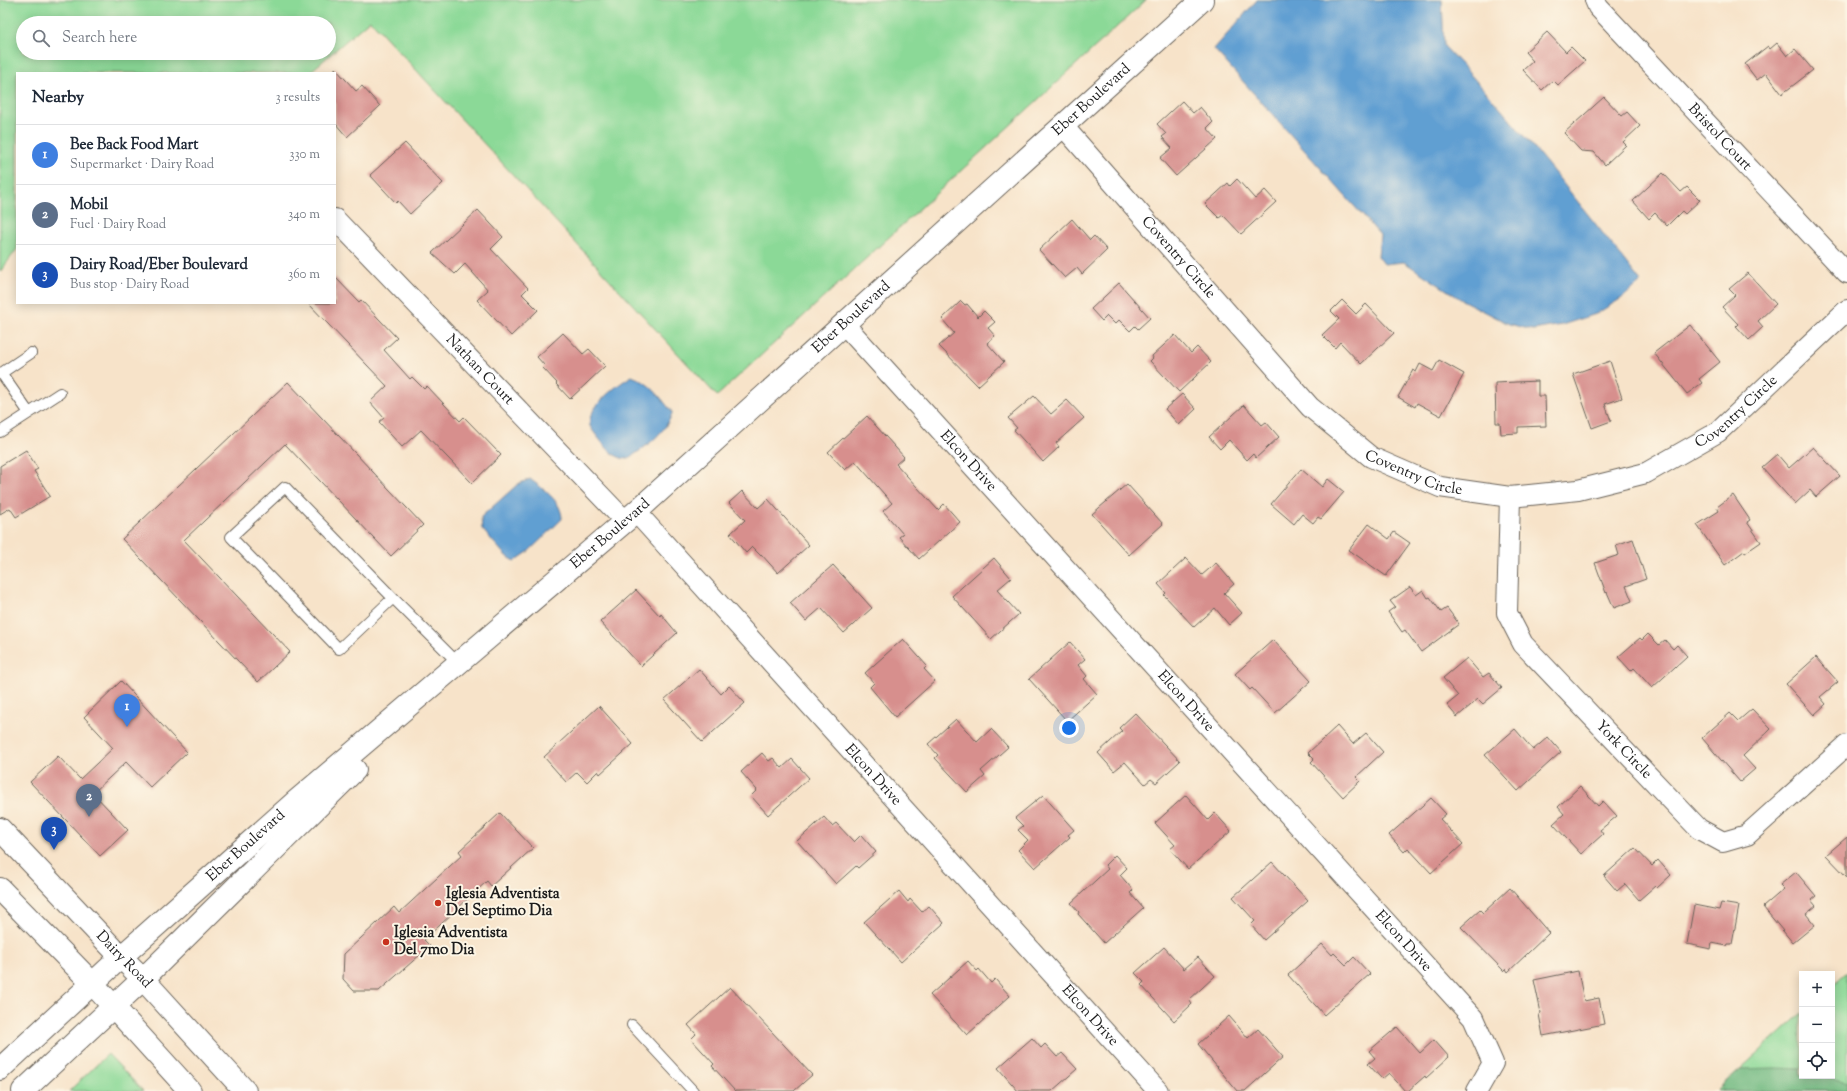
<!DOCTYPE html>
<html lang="en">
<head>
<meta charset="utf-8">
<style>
	:root { --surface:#fff; --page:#f6f6f7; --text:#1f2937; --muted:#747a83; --line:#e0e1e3; --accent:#c8321e }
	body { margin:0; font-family:"Sorts Mill Goudy",serif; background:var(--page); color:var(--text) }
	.controls { position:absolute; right:12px; bottom:12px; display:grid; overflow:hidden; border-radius:0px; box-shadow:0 2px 10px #0003 }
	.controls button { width:36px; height:36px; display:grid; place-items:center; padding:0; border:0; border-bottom:1px solid var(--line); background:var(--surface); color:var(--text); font:20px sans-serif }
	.you { position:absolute; left:1069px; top:728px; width:14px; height:14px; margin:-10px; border:3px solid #fff; border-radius:50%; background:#1a73e8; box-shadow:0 0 0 6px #1a73e833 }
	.badge { display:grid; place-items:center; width:26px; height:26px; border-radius:50%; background:var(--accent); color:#fff; font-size:13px; font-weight:700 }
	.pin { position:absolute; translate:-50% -33px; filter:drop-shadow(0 1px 2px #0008) }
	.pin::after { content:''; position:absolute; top:21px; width:14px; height:12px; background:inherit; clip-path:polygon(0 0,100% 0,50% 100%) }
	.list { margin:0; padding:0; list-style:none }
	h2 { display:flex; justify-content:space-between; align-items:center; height:52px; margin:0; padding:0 16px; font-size:17px }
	h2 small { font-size:13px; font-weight:400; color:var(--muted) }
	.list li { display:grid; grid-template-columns:26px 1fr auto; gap:12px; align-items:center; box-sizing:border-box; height:60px; padding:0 16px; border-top:1px solid var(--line) }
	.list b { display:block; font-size:15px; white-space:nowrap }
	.list p { margin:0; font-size:13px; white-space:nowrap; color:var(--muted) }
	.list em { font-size:13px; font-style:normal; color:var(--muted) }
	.icon { flex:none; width:22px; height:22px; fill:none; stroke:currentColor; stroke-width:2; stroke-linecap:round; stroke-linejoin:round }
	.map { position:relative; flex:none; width:1847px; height:1091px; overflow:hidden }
	.search { position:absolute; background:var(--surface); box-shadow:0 2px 10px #0003; left:16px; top:16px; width:320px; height:44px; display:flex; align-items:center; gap:10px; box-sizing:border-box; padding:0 14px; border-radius:22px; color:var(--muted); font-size:15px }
	.panel { position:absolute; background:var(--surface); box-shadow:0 2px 10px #0003; left:16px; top:72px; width:320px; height:232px; border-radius:0px }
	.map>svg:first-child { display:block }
	.green { fill:#8bd997; stroke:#547a5a; fill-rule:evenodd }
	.forest { fill:#70b980; stroke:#466a4e }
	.water { fill:#609fd2; stroke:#3e5e77 }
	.building { fill:#d78f8d }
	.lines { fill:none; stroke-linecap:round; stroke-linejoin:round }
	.lane-casing { stroke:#696259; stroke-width:12 }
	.street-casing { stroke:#696259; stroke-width:22 }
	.secondary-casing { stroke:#696259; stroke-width:24 }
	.lane { stroke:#fff; stroke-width:10 }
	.street { stroke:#fff; stroke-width:20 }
	.secondary { stroke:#fff; stroke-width:22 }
	.poi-dot { fill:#c8321e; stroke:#fcf5e5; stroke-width:1.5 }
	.labels { text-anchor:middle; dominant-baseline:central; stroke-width:4; stroke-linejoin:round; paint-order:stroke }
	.street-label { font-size:15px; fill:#1c1c1c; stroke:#fcf5e5 }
	.poi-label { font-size:15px; font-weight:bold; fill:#1c1c1c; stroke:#fcf5e5; text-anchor:start }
</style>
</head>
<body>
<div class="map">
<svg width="1847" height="1091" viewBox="0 0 1847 1091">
	<rect width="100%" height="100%" fill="#fcf5e5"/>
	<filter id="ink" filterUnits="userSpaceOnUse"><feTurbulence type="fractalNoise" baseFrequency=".025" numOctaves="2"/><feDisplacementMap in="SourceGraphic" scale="8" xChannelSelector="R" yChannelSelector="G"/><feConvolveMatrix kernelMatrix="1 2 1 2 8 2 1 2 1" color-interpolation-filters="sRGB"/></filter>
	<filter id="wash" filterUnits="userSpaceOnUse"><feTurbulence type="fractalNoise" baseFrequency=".012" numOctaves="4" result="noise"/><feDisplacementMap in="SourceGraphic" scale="16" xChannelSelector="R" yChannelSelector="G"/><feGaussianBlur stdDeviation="0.9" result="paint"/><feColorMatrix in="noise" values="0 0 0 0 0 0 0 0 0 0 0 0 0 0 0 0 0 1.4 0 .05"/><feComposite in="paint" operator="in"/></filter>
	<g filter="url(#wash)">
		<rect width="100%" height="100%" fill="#f7e3c9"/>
		<path class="green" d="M 0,0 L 1146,0 L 717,396 L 370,20 L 309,73 L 17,73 L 17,249 L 0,272 ZM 23,23 L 329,23 L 329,53 L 23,53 Z
			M 1847,973 L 1847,1091 L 1716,1091 L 1802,1013 L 1802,1076 L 1832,1076 L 1832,986 Z
			M 108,1054 L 143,1091 L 69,1091 Z"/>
		<path class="forest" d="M 1775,1068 L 1801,1069 L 1802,1076 L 1822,1076 L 1847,1082 L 1847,1091 L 1721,1091 L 1722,1085 L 1740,1069 Z"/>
		<path class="water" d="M 1257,0 L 1442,0 L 1444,46 C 1514,120 1578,201 1641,282 L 1622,298 L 1596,314 L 1562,325 L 1533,330 L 1509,324 L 1462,300 L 1404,262 L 1384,264 L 1378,256 L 1380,235 L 1214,49 Z
			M 632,376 C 651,383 660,397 672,412 L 672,414 C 664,435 645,447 628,459 C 618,459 611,453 605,446 C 600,440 593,432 590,426 C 585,409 619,383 632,376 Z
			M 530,479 C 543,489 562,501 562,519 L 528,552 L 515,561 L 506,556 L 482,529 L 481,517 L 518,484 Z"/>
		<g id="blocks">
			<path class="building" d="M 1547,32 L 1566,52 L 1571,47 L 1585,61 L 1558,85 L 1553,80 L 1542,90 L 1523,70 L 1533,61 L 1525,52 Z
				M 1777,43 L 1787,56 L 1795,49 L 1813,70 L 1782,94 L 1766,73 L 1757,80 L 1745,64 L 1768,46 L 1770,49 Z
				M 335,68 L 356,91 L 362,86 L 380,106 L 347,137 L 335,123 Z
				M 1604,97 L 1622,116 L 1627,112 L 1640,126 L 1623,142 L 1626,145 L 1605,165 L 1594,152 L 1581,151 L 1564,133 Z
				M 1182,101 L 1193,113 L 1200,107 L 1213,122 L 1207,128 L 1217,139 L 1176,176 L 1160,158 L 1172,148 L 1162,137 L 1166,134 L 1157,124 Z
				M 405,143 L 443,183 L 410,214 L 398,201 L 396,203 L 370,175 Z
				M 1663,173 L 1681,192 L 1687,187 L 1700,200 L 1685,214 L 1682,211 L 1667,226 L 1655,213 L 1649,219 L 1633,201 Z
				M 1237,179 L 1255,199 L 1265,190 L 1276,202 L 1241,234 L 1223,215 L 1219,218 L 1205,204 L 1228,183 L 1230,186 Z
				M 478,210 L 503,237 L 491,249 L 528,288 L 522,294 L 538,310 L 511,336 L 477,300 L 488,290 L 465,264 L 455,274 L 432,253 Z
				M 1072,219 L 1090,240 L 1094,236 L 1107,250 L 1082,274 L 1077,268 L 1065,278 L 1039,250 Z
				M 1748,273 L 1776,304 L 1758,321 L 1763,327 L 1749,340 L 1736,326 L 1738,324 L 1722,307 L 1735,295 L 1729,289 Z
				M 335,277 L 359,302 L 361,300 L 397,338 L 384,350 L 410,379 L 412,377 L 424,389 L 427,386 L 460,421 L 464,417 L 501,455 L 472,483 L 421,430 L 402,447 L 379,422 L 384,418 L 370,402 L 387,386 L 308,303 L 335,303 Z
				M 1119,283 L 1150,318 L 1138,329 L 1135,326 L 1130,331 L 1119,320 L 1115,324 L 1107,316 L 1102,321 L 1091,309 Z
				M 1342,300 L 1356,314 L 1366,304 L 1394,333 L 1361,364 L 1340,342 L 1335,348 L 1322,335 L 1339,319 L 1331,311 Z
				M 961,301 L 965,305 L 967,304 L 978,317 L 984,311 L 995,322 L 988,328 L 995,336 L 987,343 L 1004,362 L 978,386 L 939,346 L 954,333 L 942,319 Z
				M 1690,325 L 1720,362 L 1699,379 L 1702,383 L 1687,394 L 1654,353 Z
				M 563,333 L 583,354 L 589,349 L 605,366 L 570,399 L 556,384 L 557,383 L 543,368 L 545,366 L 537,357 Z
				M 1175,335 L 1191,353 L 1197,347 L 1211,362 L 1179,392 L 1150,361 L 1153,358 L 1152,356 Z
				M 1439,360 L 1464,374 L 1441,416 L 1417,403 L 1415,407 L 1398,397 L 1413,370 L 1416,372 L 1420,364 L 1433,371 Z
				M 1610,361 L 1622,398 L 1605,404 L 1611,421 L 1592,428 L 1573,374 Z
				M 1538,381 L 1538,396 L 1545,396 L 1546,426 L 1518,427 L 1518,433 L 1501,434 L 1500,423 L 1496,423 L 1495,383 Z
				M 288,382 L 423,525 L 391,556 L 285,444 L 184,540 L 290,652 L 258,682 L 122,539 Z
				M 1182,394 L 1196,409 L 1179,425 L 1165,409 Z
				M 1034,396 L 1051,414 L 1067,400 L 1084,418 L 1056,443 L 1059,447 L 1043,462 L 1014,430 L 1017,428 L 1008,418 Z
				M 1244,405 L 1262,425 L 1266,422 L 1279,437 L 1256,458 L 1253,454 L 1247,460 L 1229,440 L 1220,449 L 1209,437 Z
				M 867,416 L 904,457 L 896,464 L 938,510 L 944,504 L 960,522 L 919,559 L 899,537 L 903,534 L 883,511 L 892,503 L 855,461 L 845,470 L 828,452 Z
				M 1813,447 L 1840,476 L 1816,497 L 1810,490 L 1795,504 L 1762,467 L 1777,454 L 1789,468 Z
				M 26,450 L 38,469 L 34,471 L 50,496 L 16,517 L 10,508 L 0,514 L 0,466 Z
				M 1301,469 L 1322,487 L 1328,479 L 1344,492 L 1321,519 L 1318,517 L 1313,523 L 1302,514 L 1294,524 L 1271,504 Z
				M 1127,484 L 1163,524 L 1129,555 L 1092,514 Z
				M 742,491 L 758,508 L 768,499 L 809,545 L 778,573 L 761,554 L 760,555 L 752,547 L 746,553 L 730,534 L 745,520 L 729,503 Z
				M 1733,495 L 1750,520 L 1747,522 L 1761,542 L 1745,553 L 1744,551 L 1725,565 L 1697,525 L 1719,511 L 1717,507 Z
				M 1369,524 L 1389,539 L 1394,532 L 1410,543 L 1386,576 L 1349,550 Z
				M 1633,539 L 1646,579 L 1626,586 L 1632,601 L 1614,608 L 1607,592 L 1606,593 L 1595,563 L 1619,555 L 1616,545 Z
				M 994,558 L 1011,578 L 997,590 L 1019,614 L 991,639 L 952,596 Z
				M 1186,558 L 1202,575 L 1216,563 L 1234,584 L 1224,593 L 1242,613 L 1229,625 L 1215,608 L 1194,627 L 1164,595 L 1166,593 L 1158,584 Z
				M 833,565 L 872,608 L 844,633 L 821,608 L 806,621 L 790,603 Z
				M 1410,587 L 1416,595 L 1423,590 L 1428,598 L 1430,597 L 1441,612 L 1447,608 L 1459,624 L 1421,652 L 1405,630 L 1402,632 L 1388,612 L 1395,607 L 1390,601 Z
				M 636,590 L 660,616 L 661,614 L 677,633 L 641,666 L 600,622 Z
				M 1648,634 L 1659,645 L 1665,640 L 1673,649 L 1677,645 L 1687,656 L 1652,688 L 1634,668 L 1631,671 L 1618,657 L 1640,638 L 1642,640 Z
				M 903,639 L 927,666 L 924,669 L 935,681 L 895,717 L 870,687 L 874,683 L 865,673 Z
				M 1273,640 L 1311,681 L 1275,713 L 1252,688 L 1250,690 L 1235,674 Z
				M 1070,642 L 1085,659 L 1078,665 L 1087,676 L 1084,679 L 1097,694 L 1067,721 L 1029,679 Z
				M 1816,657 L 1838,682 L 1820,697 L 1826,704 L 1814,715 L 1786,684 Z
				M 1467,658 L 1483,677 L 1489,673 L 1502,688 L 1483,704 L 1478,699 L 1457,717 L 1447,705 L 1458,696 L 1443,678 Z
				M 699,669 L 721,694 L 729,686 L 745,703 L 702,742 L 664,700 Z
				M 121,681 L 187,752 L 150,787 L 126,762 L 93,793 L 128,830 L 100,856 L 30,782 L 58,756 L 80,779 L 113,748 L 84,717 Z
				M 599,706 L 633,744 L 600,774 L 598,771 L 587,782 L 577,772 L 566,782 L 544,757 Z
				M 1752,709 L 1771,729 L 1743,756 L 1755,769 L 1740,782 L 1702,738 L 1730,713 L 1738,721 Z
				M 1135,713 L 1180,761 L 1156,783 L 1151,779 L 1145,784 L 1125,762 L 1114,771 L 1098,753 L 1122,731 L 1119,728 Z
				M 956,719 L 977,742 L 991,729 L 1008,747 L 981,771 L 985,776 L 967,792 L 935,758 L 938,755 L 928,744 Z
				M 1337,726 L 1353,744 L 1366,733 L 1383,752 L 1356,777 L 1360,781 L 1343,797 L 1311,762 L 1314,759 L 1308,753 Z
				M 1515,729 L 1533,750 L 1548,737 L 1561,752 L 1518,791 L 1485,755 Z
				M 762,753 L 769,761 L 773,758 L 782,768 L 792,759 L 809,778 L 768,815 L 751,796 L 757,790 L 741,772 Z
				M 1580,786 L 1598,806 L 1603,801 L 1617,816 L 1600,830 L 1603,834 L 1581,854 L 1553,824 L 1564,814 L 1558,807 Z
				M 1043,795 L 1074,830 L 1068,835 L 1070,837 L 1035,868 L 1018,850 L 1028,840 L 1018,830 L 1023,826 L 1015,818 Z
				M 1186,795 L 1208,820 L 1215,813 L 1231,831 L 1188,869 L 1170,849 L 1175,845 L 1155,823 Z
				M 1431,798 L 1446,814 L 1440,819 L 1463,844 L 1431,873 L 1408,848 L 1404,852 L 1389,835 Z
				M 500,813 L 533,848 L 491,886 L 487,881 L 424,940 L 430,946 L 379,991 L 354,991 L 343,979 L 344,954 L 394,907 L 399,913 L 462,855 L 459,851 Z
				M 824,817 L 832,826 L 836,823 L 854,842 L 861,835 L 876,852 L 858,868 L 856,866 L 836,884 L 797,841 Z
				M 1847,837 L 1847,877 L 1826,855 Z
				M 1635,848 L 1652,866 L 1658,860 L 1671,875 L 1657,888 L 1655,886 L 1639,900 L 1625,884 L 1617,891 L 1604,876 Z
				M 1115,855 L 1127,868 L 1120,875 L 1133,890 L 1130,893 L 1143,908 L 1104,943 L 1078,914 L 1079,912 L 1071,903 L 1108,869 L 1105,865 Z
				M 1272,862 L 1308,901 L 1264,940 L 1251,925 L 1255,921 L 1233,897 Z
				M 1796,872 L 1816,896 L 1811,900 L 1816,906 L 1806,914 L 1815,925 L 1793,943 L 1763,907 L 1784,889 L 1780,885 Z
				M 1510,888 L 1549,933 L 1508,972 L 1506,969 L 1504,971 L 1461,927 L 1480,910 L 1483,913 Z
				M 899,891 L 908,902 L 910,899 L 922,912 L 929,906 L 944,923 L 901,962 L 864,922 Z
				M 1721,903 L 1739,906 L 1732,944 L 1728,944 L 1727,946 L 1712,943 L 1711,949 L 1687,944 L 1694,905 L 1719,910 Z
				M 1322,944 L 1332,955 L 1334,953 L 1346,965 L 1354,957 L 1370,974 L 1324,1015 L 1288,975 Z
				M 1164,947 L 1184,969 L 1198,957 L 1215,976 L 1189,1000 L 1192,1004 L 1174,1021 L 1141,985 L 1144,982 L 1135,973 Z
				M 968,961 L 977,971 L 979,969 L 991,983 L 995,979 L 1010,996 L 967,1035 L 930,995 Z
				M 1578,971 L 1584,1001 L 1599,998 L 1604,1024 L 1543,1036 L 1539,1014 L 1541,1013 L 1534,980 Z
				M 730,987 L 812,1075 L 794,1091 L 735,1091 L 712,1066 L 714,1064 L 691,1039 L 696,1034 L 688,1025 Z
				M 1229,1016 L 1248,1038 L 1258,1029 L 1283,1057 L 1245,1091 L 1237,1091 L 1198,1044 Z
				M 1397,1027 L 1420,1053 L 1434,1040 L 1449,1057 L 1426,1078 L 1425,1076 L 1408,1091 L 1405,1091 L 1389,1073 L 1382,1079 L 1368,1064 L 1375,1058 L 1369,1051 Z
				M 1032,1038 L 1041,1048 L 1045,1044 L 1057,1057 L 1062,1053 L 1077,1069 L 1052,1091 L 1018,1091 L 998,1068 Z"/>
		</g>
	</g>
	<g filter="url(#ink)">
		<use href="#blocks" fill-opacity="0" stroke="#696259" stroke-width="1"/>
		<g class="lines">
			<defs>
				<path id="lane" d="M 0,374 L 31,353
					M 2,374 L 29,413
					M 0,432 L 60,393
					M 393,598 L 285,487 L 231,537 L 339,649 L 393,598 L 459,664
					M 632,1025 L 693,1091"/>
				<g id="street">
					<path id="s1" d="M 1595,0 L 1598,7 L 1847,273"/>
					<path id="s2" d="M 1063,126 L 1310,407 L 1371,457 L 1440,487 L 1510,497 L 1578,490 L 1646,473 L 1718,432 L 1847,310"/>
					<path id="s3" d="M 335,219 L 625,521"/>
					<path id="s4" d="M 844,324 L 1473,1018 L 1493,1063 L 1477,1091"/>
					<path id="s5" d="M 1510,497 L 1507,613 L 1523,644 L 1699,829 L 1723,842 L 1747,835 L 1847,745"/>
					<path id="s6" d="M 636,512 L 1158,1091"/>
				</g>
				<g id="secondary">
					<path id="s7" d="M 0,829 L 121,957 L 143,979 L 245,1091"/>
					<path d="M 0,889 L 93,984 L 190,1091"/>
					<path id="s8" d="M 0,1069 L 121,957 L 294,803 L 636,512 L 1202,0"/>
					<path d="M 23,1091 L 143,979 L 355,770"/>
				</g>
			</defs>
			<use href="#lane" class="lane-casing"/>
			<use href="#street" class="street-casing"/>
			<use href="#secondary" class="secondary-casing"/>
			<use href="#lane" class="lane"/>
			<use href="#street" class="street"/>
			<use href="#secondary" class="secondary"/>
		</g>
	</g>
	<g class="poi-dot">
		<circle cx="438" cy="903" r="4"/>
		<circle cx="386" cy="942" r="4"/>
	</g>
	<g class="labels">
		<g class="street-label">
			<text stroke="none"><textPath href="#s8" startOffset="1460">Eber Boulevard</textPath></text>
			<text stroke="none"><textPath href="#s1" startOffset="186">Bristol Court</textPath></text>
			<text stroke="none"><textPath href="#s2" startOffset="175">Coventry Circle</textPath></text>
			<text stroke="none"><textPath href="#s8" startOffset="1136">Eber Boulevard</textPath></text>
			<text stroke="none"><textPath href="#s3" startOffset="209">Nathan Court</textPath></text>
			<text stroke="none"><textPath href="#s2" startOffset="847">Coventry Circle</textPath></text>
			<text stroke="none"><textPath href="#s4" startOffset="185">Elcon Drive</textPath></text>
			<text stroke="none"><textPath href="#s2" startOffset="499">Coventry Circle</textPath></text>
			<text stroke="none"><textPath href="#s8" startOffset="812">Eber Boulevard</textPath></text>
			<text stroke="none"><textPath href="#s4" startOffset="509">Elcon Drive</textPath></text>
			<text stroke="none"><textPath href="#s5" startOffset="297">York Circle</textPath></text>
			<text stroke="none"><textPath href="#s6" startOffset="354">Elcon Drive</textPath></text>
			<text stroke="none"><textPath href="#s8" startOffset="332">Eber Boulevard</textPath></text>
			<text stroke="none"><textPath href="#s4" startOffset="833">Elcon Drive</textPath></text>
			<text stroke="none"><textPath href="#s7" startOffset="180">Dairy Road</textPath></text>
			<text stroke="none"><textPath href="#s6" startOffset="678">Elcon Drive</textPath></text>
		</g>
		<g class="poi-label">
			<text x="446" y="894">Iglesia Adventista<tspan x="446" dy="17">Del Septimo Dia</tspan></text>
			<text x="394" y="933">Iglesia Adventista<tspan x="394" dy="17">Del 7mo Dia</tspan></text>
		</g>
	</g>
</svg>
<div class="controls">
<button>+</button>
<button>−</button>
<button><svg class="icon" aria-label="locate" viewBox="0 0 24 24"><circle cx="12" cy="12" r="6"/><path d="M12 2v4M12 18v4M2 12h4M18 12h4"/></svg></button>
</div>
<div class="you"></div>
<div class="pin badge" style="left:127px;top:727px;background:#3f7fe0">1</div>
<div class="pin badge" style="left:89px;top:817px;background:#5c6f8a">2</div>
<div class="pin badge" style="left:54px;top:850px;background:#1a4fb4">3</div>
<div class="search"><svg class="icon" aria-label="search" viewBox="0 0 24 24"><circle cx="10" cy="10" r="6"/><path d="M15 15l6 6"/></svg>Search here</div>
<section class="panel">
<h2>Nearby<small>3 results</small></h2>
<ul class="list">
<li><span class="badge" style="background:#3f7fe0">1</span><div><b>Bee Back Food Mart</b><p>Supermarket · Dairy Road</p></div><em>330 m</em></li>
<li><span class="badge" style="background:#5c6f8a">2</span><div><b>Mobil</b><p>Fuel · Dairy Road</p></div><em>340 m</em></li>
<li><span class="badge" style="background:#1a4fb4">3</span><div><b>Dairy Road/Eber Boulevard</b><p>Bus stop · Dairy Road</p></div><em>360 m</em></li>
</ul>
</section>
</div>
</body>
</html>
